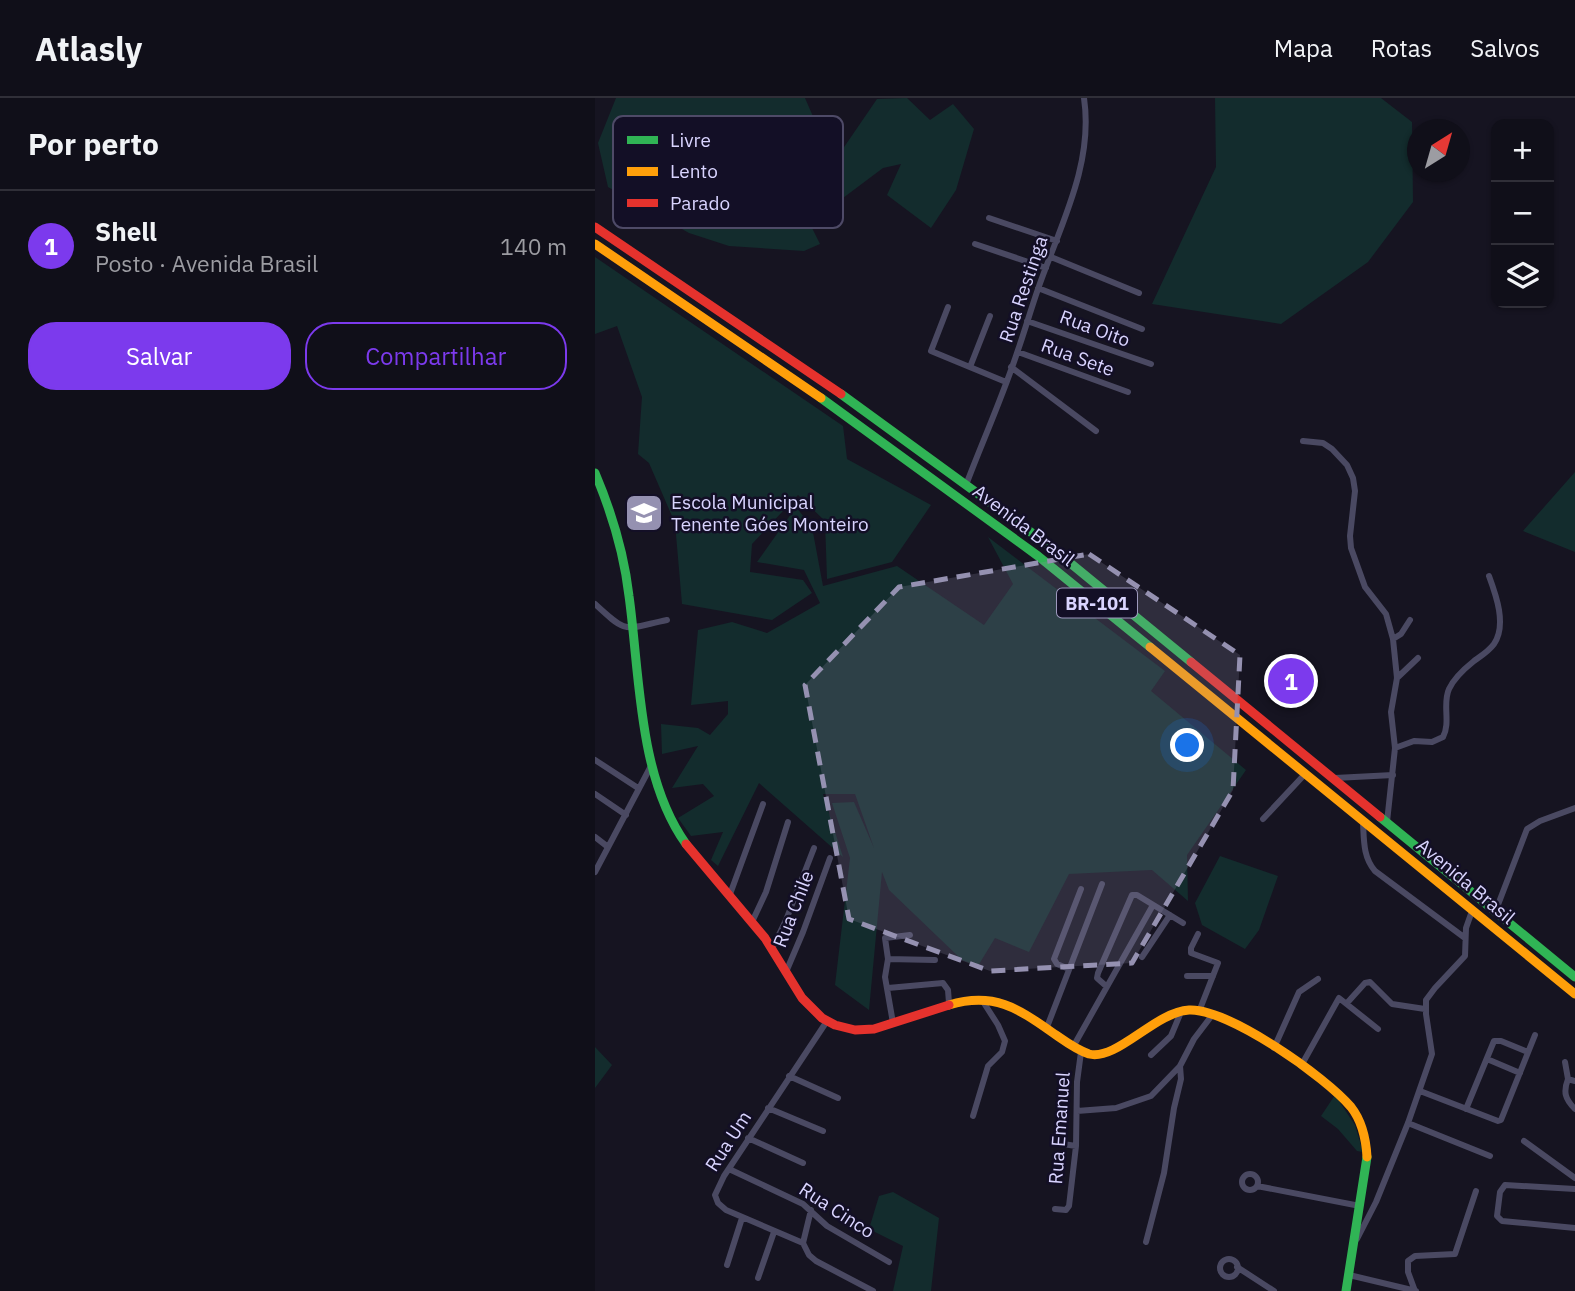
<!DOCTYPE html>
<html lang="pt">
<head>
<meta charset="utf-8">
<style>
	:root { --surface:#100f19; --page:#1e1d26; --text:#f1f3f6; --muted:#9c9ca2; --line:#302f38; --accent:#7c3aed }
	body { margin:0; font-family:"IBM Plex Sans",sans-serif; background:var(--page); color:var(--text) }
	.controls { position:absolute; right:21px; top:21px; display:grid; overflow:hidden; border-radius:14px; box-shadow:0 2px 5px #0004 }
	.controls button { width:63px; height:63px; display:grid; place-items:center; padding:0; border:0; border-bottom:2px solid var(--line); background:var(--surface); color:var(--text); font:35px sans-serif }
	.compass { position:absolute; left:812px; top:21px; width:63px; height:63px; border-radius:50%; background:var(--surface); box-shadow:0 2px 5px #0004; rotate:37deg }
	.you { position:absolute; left:593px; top:648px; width:24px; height:24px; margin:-18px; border:5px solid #fff; border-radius:50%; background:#1a73e8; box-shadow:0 0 0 10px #1a73e833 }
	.badge { display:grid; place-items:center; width:46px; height:46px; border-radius:50%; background:var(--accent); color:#fff; font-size:23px; font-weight:700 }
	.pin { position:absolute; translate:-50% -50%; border:4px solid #fff; box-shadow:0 2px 7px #0006 }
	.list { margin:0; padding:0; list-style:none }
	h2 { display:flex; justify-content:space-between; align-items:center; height:91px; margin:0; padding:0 28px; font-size:30px }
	h2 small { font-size:23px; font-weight:400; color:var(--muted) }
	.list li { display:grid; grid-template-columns:46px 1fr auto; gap:21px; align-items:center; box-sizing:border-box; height:112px; padding:0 28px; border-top:2px solid var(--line) }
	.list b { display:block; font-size:26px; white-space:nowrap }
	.list p { margin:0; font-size:23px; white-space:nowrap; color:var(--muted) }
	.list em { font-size:23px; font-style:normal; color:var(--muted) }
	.actions { display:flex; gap:14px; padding:21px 28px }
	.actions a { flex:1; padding:16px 0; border:2px solid var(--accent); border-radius:28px; text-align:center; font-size:24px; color:var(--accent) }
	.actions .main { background:var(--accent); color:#fff }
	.icon { flex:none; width:38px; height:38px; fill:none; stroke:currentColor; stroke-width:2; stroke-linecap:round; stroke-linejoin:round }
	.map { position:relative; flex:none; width:980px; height:1193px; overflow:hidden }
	header { display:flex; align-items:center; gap:42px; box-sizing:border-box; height:98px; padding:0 35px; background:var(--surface); border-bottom:2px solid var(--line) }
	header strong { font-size:33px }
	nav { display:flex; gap:38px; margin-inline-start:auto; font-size:24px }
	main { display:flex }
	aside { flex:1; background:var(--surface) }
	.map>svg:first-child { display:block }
	.green { fill:#132c2d }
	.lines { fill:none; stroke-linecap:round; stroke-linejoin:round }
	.street { stroke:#4a4962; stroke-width:6 }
	.fast { stroke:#30b455; stroke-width:9 }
	.slow { stroke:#ff9f0a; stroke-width:9 }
	.jam { stroke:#e5322d; stroke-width:9 }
	.marked { fill:#9591b1; fill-opacity:0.2; stroke:#9591b1; stroke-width:5; stroke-dasharray:14 9; stroke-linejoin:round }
	.labels { text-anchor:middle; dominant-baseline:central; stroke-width:5; stroke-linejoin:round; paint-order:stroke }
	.shield { fill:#130f26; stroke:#9e99be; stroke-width:2 }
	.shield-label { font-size:18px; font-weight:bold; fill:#d9d4ff }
	.street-label { font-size:19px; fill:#d9d4ff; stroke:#130f26 }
	.poi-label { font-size:19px; fill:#d9d4ff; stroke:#130f26; text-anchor:start }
	.key { fill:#130f26; stroke:#4e4a67; stroke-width:2 }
	.key-label { font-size:19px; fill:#d9d4ff }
</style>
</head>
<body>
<header>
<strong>Atlasly</strong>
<nav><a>Mapa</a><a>Rotas</a><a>Salvos</a></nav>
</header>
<main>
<aside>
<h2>Por perto<small></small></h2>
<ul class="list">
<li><span class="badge">1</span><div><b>Shell</b><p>Posto · Avenida Brasil</p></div><em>140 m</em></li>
</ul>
<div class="actions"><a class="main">Salvar</a><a>Compartilhar</a></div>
</aside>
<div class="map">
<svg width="980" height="1193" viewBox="0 0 980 1193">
	<rect width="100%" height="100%" fill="#161421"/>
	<path class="green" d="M 21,0 L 210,0 L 230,46 L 190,81 L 164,96 L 207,110 L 225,146 L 209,153 L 134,148 L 94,135 L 13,89 L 3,45 Z
		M 312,0 L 335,22 L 358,6 L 379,31 L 361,92 L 336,130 L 292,97 L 306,66 L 288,70 L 232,112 L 219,93 L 282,1 Z
		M 620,0 L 786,0 L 817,24 L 818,104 L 773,164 L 686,226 L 557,206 L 621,69 Z
		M 0,159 L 248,328 L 252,361 L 336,407 L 297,464 L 232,481 L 230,423 L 203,397 L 157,446 L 155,474 L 208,482 L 217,495 L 177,522 L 87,506 L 80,425 L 54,365 L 43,356 L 47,299 L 22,228 L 0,236 Z
		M 980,374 L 980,454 L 928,433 Z
		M 201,409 L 217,429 L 228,488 L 302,468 L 389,527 L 418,486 L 393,439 L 570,573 L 556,593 L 651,672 L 592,757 L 593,803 L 557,772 L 474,776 L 434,854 L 400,840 L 383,868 L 367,862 L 294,792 L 287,774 L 274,912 L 240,887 L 255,760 L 237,705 L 259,704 L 279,750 L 260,696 L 228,696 L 248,759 L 164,685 L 123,768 L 116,762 L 128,734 L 96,738 L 83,720 L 119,698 L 108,686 L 77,690 L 103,648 L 67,656 L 66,626 L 103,630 L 115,637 L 133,616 L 133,603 L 96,607 L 103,532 L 137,524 L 172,535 L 225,505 L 209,472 L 162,464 Z
		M 625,758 L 683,778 L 664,832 L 650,851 L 607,827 L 600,805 Z
		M 0,949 L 17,967 L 0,990 Z
		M 740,997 L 760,1027 L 768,1054 L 762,1053 L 743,1031 L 726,1018 Z
		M 298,1094 L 344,1120 L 336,1193 L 298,1193 L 308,1148 L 274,1131 L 284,1098 Z"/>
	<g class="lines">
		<path class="street" d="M 394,120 L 462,143
			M 380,146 L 451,170
			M 456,159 L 544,195
			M 443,190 L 547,231
			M 353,209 L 336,253 L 411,284
			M 432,223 L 556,266
			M 423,254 L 533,294
			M 375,269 L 395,218
			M 416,269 L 501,333
			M 708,343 L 728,345 L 737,351 L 752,367 L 758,380 L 760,393 L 755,438 L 756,450 L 770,489 L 791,516 L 798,541 L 802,580 L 796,614 L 800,650 L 792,724
			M 371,387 C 388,342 408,298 423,252 C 430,232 436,211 443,191 C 464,130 499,67 489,0
			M 0,506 C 33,537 29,531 72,522
			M 798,541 L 806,536 L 815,522
			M 802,580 L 823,560
			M 800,650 L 819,643 L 837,644 L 848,639 C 856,624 847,606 854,591 C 859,580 869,571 879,563 C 886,558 894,553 899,546 C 912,527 901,497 894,478
			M 0,662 L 43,690
			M 740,680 L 798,677
			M 0,696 L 31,717
			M 668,721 L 710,676
			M 768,725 C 769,742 768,759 780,773 L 870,840
			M 0,739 L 13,749
			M 0,774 L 57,666
			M 134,799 L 168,706
			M 901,812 L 932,731 L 945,723 L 980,710
			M 157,824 L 171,794 L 193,724
			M 603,836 L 596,850 L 596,855 L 623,865 L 605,911
			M 177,851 L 191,822 L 219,750
			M 547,859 L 575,817
			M 293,861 L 340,862
			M 474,871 L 462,866 L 459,861 L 486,791
			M 191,874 L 208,834 L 235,760
			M 592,878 L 618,878
			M 511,888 L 502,880 L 503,875 L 537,797 L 542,797 L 588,825
			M 293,890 L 348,885 L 353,892 L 354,905
			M 752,905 L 770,885 L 775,884 L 797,906 L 830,911
			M 298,925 L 290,879 L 293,861 L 290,840 L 315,837
			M 452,929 L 507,786
			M 478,949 L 558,807
			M 679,950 L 704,894 L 723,881
			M 556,957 L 576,938 L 586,914
			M 892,961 L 925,975
			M 970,964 L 973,981
			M 706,968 L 744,900 L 783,931
			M 194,978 L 243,1000
			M 980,983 L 973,981 C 968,994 970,1001 980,1011
			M 825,993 L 903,1023 L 906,1022 L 940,937
			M 173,1010 L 228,1033
			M 871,1011 L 899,943 L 906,943 L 933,954
			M 482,1013 L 521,1010 L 556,998 L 585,968 L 599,941 L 618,916
			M 378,1018 L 393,968 L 407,954 L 410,943 L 403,927 L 387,902
			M 813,1025 L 895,1058
			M 153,1040 L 208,1065
			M 929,1043 L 980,1080
			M 468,1046 L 481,1048
			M 134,1071 L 208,1106 L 232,1128 L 294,1164
			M647 1084a8 8 0 1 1 16 0a8 8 0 1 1-16 0Z
			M 662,1088 L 765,1108
			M 980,1091 L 910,1087 L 905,1094 L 902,1118 L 907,1123 L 980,1130
			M 460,1111 L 471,1112 L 474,1108 L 481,1048 L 482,984 L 486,954
			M 216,1112 L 208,1145 L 214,1157 L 221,1163 L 278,1193
			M 762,1141 L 781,1104 L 813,1025 L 837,956 L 831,916 L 831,902 L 840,890 L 870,858 L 871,830 L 877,813
			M 551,1144 L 569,1075 L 579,1010 L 586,981 L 585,968
			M 208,1145 L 131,1112 L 123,1105 L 120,1097 L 129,1078 L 232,923
			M625 1170a9 9 0 1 1 18 0a9 9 0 1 1-18 0Z
			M 132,1167 L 147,1120
			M 642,1169 L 679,1193
			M 754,1177 L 821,1193
			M 163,1180 L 179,1134
			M 820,1193 L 813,1174 L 813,1163 L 820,1158 L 860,1156 L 881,1093"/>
		<path class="fast" d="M 246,296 L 452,446 L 596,564
			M 226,300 L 443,458 L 555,549
			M 0,375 C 17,415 29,455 34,498 C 45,577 43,679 91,746
			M 785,719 L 980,879
			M 751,1193 L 772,1059"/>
		<path class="slow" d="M 0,146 L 226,300
			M 555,549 L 980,896
			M 354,907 C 401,893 425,912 461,937 C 471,944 482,952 494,956 C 522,963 560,914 594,912 C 633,910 731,979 756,1009 C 767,1023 771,1041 772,1059"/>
		<path class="jam" d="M 0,129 L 246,296
			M 596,564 L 785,719
			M 91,746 L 170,840 L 207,900 L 227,920 L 240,927 L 260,932 L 279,931 L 354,907"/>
	</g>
	<path class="marked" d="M 494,456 L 645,557 L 638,692 L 537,865 L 395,873 L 254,821 L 210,587 L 304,489 Z"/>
	<defs>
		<symbol id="school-square" viewBox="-11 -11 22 22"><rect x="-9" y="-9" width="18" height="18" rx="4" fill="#9591b1" stroke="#130f26"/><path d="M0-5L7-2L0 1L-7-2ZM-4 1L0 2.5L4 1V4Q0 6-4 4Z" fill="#fff"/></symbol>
	</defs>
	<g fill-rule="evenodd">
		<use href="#school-square" x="27" y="393" width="44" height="44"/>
	</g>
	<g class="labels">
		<rect class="shield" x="462" y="490.5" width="80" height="29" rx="5"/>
		<g class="shield-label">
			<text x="502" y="505">BR-101</text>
		</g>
		<g class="street-label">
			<text transform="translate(428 191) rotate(-71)">Rua Restinga</text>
			<text transform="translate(500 230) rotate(20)">Rua Oito</text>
			<text transform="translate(483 259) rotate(20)">Rua Sete</text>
			<text transform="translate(429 427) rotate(37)">Avenida Brasil</text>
			<text transform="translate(871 783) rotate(40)">Avenida Brasil</text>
			<text transform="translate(198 811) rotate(-69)">Rua Chile</text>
			<text transform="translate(464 1030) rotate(-86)">Rua Emanuel</text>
			<text transform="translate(133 1043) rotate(-57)">Rua Um</text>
			<text transform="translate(242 1112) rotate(33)">Rua Cinco</text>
		</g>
		<g class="poi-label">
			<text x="76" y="404">Escola Municipal<tspan x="76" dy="22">Tenente Góes Monteiro</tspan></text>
		</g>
	</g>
	<rect x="18" y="18" width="230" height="112" rx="10" class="key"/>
	<rect x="32" y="38" width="31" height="8" fill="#30b455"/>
	<rect x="32" y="69" width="31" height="9" fill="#ff9f0a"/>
	<rect x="32" y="101" width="31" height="8" fill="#e5322d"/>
	<g class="key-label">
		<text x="75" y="49">Livre</text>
		<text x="75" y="80">Lento</text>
		<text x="75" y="112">Parado</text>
	</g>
</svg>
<div class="controls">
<button>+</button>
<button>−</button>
<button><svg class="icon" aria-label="layers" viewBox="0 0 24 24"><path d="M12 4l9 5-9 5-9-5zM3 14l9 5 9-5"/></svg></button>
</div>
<svg class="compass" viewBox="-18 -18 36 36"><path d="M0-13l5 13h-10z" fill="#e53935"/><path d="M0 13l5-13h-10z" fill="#9c9ca2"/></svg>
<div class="you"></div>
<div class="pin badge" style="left:696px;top:583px">1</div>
</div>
</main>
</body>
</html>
